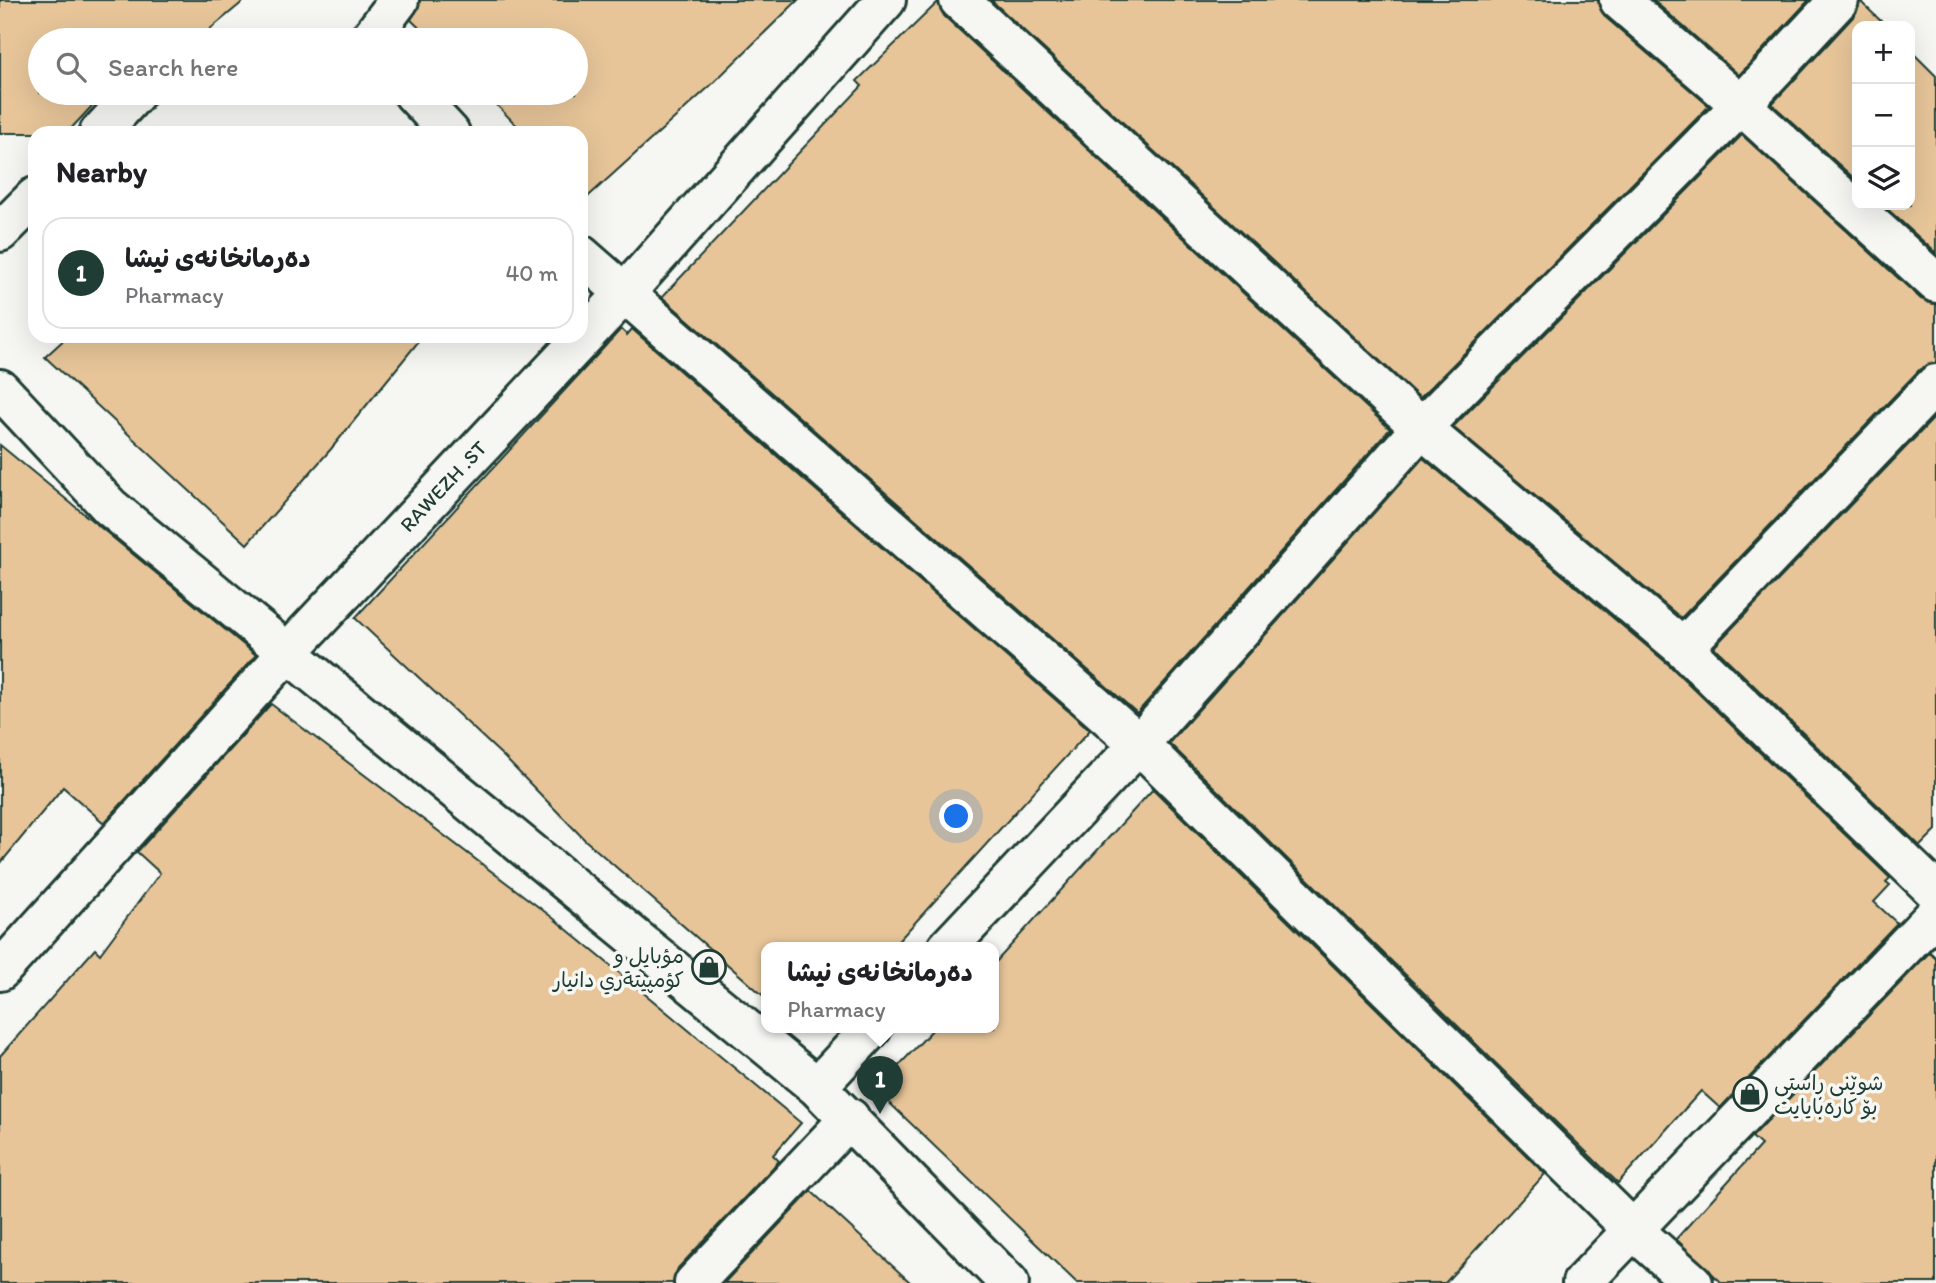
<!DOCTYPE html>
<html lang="en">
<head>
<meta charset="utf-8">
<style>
  body { margin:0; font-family:Itim,"Playpen Sans Arabic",sans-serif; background:#f2f2f2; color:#202124 }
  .controls { position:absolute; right:21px; top:21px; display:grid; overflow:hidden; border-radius:14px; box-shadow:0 7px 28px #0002 }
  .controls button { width:63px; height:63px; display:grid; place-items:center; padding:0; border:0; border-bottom:2px solid #e0e0e0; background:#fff; color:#202124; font:35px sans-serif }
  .you { position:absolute; left:957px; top:817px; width:24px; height:24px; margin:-18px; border:5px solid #fff; border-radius:50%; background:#1a73e8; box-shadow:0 0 0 10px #1a73e833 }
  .badge { display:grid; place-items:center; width:46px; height:46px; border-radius:50%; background:#1f3d34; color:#fff; font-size:23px; font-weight:700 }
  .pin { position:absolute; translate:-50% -58px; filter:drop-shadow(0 2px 4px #0008) }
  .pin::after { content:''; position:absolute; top:37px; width:24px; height:21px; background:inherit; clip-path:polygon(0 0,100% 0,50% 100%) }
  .popup { position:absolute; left:761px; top:942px; width:238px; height:91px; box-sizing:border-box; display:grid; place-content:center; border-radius:14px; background:#fff; filter:drop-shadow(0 2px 5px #0005); font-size:23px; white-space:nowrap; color:#757577 }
  .popup b { font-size:26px; color:#202124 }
  .popup::after { content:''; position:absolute; left:50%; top:100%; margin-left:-14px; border:14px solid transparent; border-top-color:#fff }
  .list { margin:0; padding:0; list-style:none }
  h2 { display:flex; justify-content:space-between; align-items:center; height:91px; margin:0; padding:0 28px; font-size:30px }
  h2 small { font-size:23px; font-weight:400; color:#757577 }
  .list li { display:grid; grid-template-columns:46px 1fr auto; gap:21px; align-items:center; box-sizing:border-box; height:112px; margin:0 14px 14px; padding:0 14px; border:2px solid #e0e0e0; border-radius:21px }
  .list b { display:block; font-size:26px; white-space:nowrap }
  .list p { margin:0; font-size:23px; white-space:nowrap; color:#757577 }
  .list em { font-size:23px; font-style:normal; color:#757577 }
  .icon { flex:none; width:38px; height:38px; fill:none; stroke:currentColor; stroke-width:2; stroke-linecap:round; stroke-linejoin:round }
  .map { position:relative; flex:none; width:1936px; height:1283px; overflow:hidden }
  .search { position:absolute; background:#fff; box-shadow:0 7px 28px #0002; left:28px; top:28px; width:560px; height:77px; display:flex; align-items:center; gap:18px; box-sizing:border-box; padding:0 24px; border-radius:38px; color:#757577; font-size:26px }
  .panel { position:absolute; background:#fff; box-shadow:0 7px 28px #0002; left:28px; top:126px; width:560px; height:217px; border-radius:21px }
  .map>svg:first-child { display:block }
  .building { fill:#e7c599; stroke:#1f3d34; stroke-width:2 }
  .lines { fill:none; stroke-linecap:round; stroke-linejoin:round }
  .street-casing { stroke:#1f3d34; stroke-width:44 }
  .street { stroke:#f6f6f2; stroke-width:38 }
  .labels { text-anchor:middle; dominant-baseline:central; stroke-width:7; stroke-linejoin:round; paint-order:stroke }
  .street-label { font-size:21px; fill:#1f3d34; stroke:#f6f6f2 }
  .poi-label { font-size:21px; fill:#1f3d34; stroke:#f6f6f2; text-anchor:end }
</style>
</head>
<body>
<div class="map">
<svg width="1936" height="1283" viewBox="0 0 1936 1283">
  <rect width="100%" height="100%" fill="#f6f6f2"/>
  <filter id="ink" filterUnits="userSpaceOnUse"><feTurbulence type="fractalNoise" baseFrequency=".0143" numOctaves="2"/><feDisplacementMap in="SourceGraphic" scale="14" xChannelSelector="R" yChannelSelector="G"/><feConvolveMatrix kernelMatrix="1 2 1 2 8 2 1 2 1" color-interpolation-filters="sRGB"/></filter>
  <g filter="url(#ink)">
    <path class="building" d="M0 0H245L197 40H40V93H104L67 133H0Z
      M420 0H798L709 87 581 203V133H524L485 93H576V40H432L411 20Z
      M991 0H1598L1605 17 1709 106 1420 398Z
      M1653 0H1809L1739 75Z
      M1860 1 1886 26H1857V181L1772 104 1855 15Z
      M938 2 944 16 1390 429 1137 713 662 297 862 86 857 81Z
      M1910 50 1936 76V253L1883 205H1910Z
      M1742 135 1921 299 1936 304V363L1920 369 1681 618 1453 427Z
      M621 329 627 335 632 329 1090 730 892 948H766V998L585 840 504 757 355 618Z
      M68 336H423L331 449 247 544 45 357Z
      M1936 416V830L1920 846 1714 647Z
      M0 445 256 655 104 823 63 787 0 864Z
      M1423 458 1668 664 1890 878 1886 882 1890 885 1874 902 1897 923 1720 1108 1701 1091 1618 1183 1169 743Z
      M271 704 553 918 801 1123 773 1155 779 1161 678 1268 673 1283H0V1056L95 949 100 954 160 873 137 852Z
      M1153 789 1545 1174 1445 1283H1077L876 1090 934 1028H994V964Z
      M1930 952 1936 958V1283H1722L1676 1239 1761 1145 1752 1137Z
      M811 1191 911 1283H724Z"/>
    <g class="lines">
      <g class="street-casing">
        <path id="street" d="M959 0 1421 428 1683 648 1936 892
          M1619 0 1741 105 1936 283
          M369 40 399 0
          M413 93 450 133
          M99 133 136 93
          M0 232 35 197
          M581 255 1139 744 1632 1229 1693 1283
          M0 389 110 507 817 1087 1009 1283
          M1683 648 1936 384
          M947 948 1139 744 1421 428 1741 105 1839 0
          M0 971 288 652 624 294 886 0
          M817 1087 872 1028
          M694 1283 850 1118
          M1582 1283 1936 914"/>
      </g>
      <use href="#street" class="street"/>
    </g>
  </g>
  <defs>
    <g id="shop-ring" transform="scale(1.75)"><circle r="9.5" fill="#f6f6f2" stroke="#1f3d34" stroke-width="1.5"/><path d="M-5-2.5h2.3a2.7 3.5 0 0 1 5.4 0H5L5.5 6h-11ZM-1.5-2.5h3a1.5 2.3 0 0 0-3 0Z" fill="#1f3d34"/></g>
  </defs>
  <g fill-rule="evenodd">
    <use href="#shop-ring" x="709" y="967"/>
    <use href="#shop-ring" x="1750" y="1094"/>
  </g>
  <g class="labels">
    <g class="street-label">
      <text transform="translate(443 486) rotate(-47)">RAWEZH .ST</text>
    </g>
    <g class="poi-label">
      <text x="684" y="955">مؤبايل و<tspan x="684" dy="24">كؤمپيتةري دانيار</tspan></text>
      <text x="1774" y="1082" text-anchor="start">شوێنی ڕاستی<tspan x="1774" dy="24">بۆ کارەبایایت</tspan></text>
    </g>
  </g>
</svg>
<div class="controls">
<button>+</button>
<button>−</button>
<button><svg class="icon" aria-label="layers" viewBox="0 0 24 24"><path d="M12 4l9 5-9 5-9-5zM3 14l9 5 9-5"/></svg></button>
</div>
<div class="you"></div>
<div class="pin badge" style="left:880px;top:1114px">1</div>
<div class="popup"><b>دەرمانخانەی نیشا</b>Pharmacy</div>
<div class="search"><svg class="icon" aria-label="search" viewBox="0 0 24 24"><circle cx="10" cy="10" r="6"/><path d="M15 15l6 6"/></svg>Search here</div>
<section class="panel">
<h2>Nearby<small></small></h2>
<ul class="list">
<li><span class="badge">1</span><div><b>دەرمانخانەی نیشا</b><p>Pharmacy</p></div><em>40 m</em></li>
</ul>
</section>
</div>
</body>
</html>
